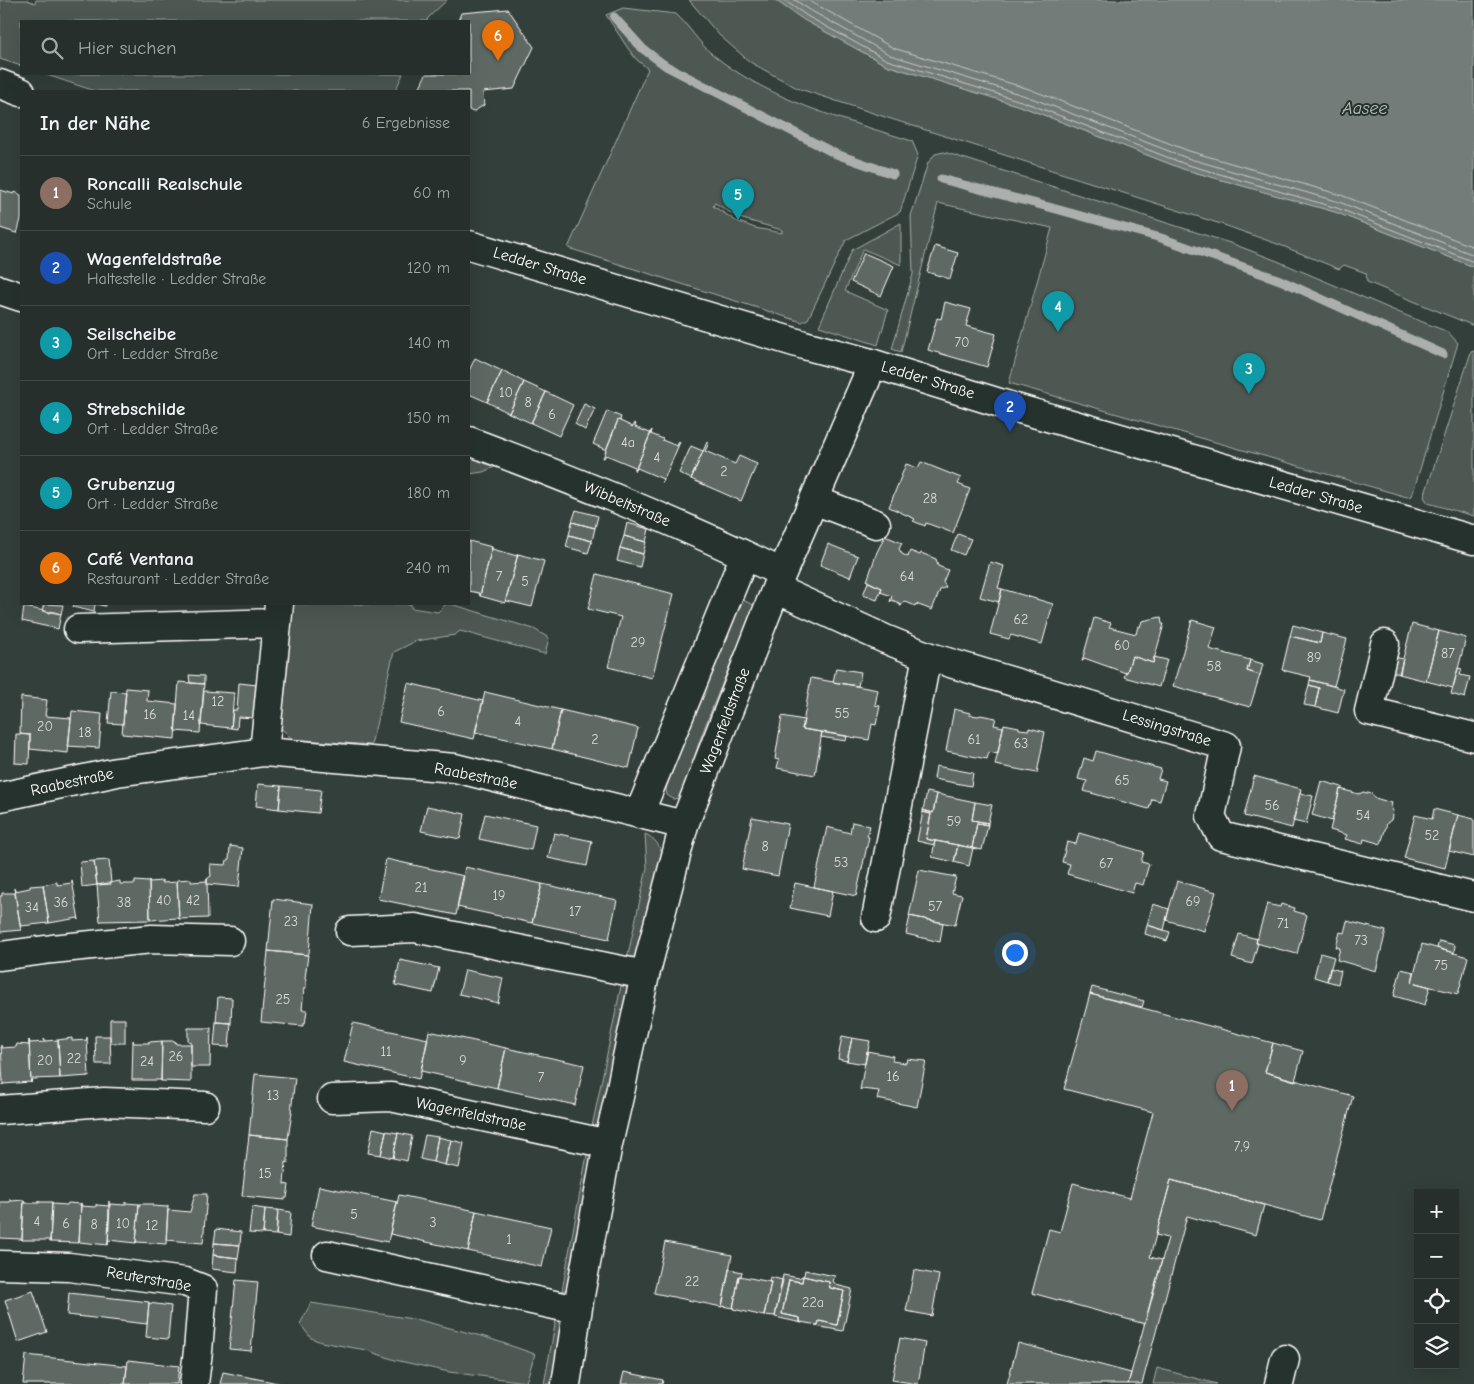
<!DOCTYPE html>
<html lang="de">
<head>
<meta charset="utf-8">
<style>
  body { margin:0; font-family:"Comic Neue",sans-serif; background:#2e3734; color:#f1f3f6 }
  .controls { position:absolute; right:15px; bottom:15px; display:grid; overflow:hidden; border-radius:0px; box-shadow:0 5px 20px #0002 }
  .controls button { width:45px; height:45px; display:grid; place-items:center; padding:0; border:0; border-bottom:1px solid #424a48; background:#262f2c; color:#f1f3f6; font:25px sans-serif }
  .you { position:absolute; left:1014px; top:952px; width:18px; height:18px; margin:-12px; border:4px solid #fff; border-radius:50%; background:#1a73e8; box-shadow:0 0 0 8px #1a73e833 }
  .badge { display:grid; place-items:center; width:32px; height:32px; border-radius:50%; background:#ff9aa2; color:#fff; font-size:16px; font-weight:700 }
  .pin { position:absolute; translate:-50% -41px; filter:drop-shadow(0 1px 2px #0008) }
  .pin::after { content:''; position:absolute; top:26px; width:18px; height:15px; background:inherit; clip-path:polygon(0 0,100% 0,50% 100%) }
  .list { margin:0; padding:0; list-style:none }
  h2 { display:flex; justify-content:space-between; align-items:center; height:65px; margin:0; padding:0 20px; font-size:21px }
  h2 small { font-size:16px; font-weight:400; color:#a4a9a9 }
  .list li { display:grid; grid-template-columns:32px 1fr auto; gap:15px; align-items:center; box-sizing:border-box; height:75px; padding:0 20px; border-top:1px solid #424a48 }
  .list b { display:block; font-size:19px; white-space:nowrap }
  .list p { margin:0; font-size:16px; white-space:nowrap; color:#a4a9a9 }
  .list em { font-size:16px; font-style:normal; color:#a4a9a9 }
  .icon { flex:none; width:28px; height:28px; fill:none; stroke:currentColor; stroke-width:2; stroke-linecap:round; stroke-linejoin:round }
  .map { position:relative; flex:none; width:1474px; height:1384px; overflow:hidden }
  .search { position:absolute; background:#262f2c; box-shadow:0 5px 20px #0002; left:20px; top:20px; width:450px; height:55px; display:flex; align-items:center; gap:12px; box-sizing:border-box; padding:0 18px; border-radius:0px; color:#a4a9a9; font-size:19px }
  .panel { position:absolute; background:#262f2c; box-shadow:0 5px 20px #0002; left:20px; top:90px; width:450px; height:515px; border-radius:0px }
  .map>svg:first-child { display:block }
  .green { fill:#4d5853; stroke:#a6aca9; fill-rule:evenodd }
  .water { fill:#737b78; stroke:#abb0ae }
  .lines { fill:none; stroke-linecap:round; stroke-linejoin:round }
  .shore { stroke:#c7cac9; stroke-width:1 }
  .stream { stroke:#abb0ae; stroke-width:9 }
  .building { fill:#5f6964; stroke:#fff }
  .minor-casing { stroke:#fff; stroke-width:31 }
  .major-casing { stroke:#fff; stroke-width:31 }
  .minor { stroke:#26332d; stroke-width:28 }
  .major { stroke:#26332d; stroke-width:28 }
  .labels { text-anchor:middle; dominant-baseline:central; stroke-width:4; stroke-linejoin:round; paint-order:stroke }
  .number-label { font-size:14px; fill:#d7dad8 }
  .street-label { font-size:16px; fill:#fff; stroke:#26332d }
  .water-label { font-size:18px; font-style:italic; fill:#b9bdbc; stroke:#26332d }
</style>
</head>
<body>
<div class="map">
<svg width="1474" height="1384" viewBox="0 0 1474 1384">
  <rect width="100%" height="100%" fill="#333f3a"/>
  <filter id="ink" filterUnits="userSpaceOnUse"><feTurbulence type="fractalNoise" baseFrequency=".02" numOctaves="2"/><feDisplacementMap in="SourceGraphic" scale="10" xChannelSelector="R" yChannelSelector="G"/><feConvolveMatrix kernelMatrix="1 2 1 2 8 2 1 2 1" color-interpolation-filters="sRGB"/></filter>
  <g filter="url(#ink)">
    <path class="green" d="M0 0H27L35 3 36 0H447L428 18 427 21H21V66L0 59Z
      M689 0H775L804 20 886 65 1023 107 1183 169 1335 212 1474 267V326L1367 282 1366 273 1344 265 1339 269 1280 245 1224 225 885 117 797 88 750 62 719 35Z
      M623 8 676 14C689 26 699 43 712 54 770 101 842 119 912 141L918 155 900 212 846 240 808 319 802 322 568 248 648 69 636 59 627 47 606 15ZM715 203 739 218 782 230V233L755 228 736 221 713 206Z
      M44 74H403L395 91H95Z
      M944 152 1233 244 1275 260 1405 315 1448 332 1458 343 1412 496 1407 497 1009 383 1052 228 938 203 901 352 892 349 913 274 911 216 928 163 935 154Z
      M901 223V265L863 249 845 291 888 310 878 345 819 326 852 250Z
      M1474 351V516L1428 503 1424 497 1471 352Z
      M469 455 497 466 483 472 469 474Z
      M738 598 756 606C738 646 720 687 704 729 695 751 691 776 680 798L673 799 667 795 666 789 680 737Z
      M294 604H411V608L438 612 446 604H451L534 629 549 638 545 654 460 631 455 635 416 641 394 652 371 745 292 739 281 728 279 710 287 628Z
      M645 834C655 838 660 846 663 856L636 958 632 960 627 959 647 868Z
      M622 981 629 991 600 1125 592 1127Z
      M588 1149 593 1154 571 1287 562 1291Z
      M311 1303 419 1320 485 1337 535 1354 526 1382 449 1372 395 1360 366 1350 321 1342 311 1338 300 1324Z
      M557 1314 564 1324 556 1384H544Z
      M1157 1368 1217 1384H1153Z"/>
    <path class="water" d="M775 0H1474V267L1335 212 1183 169 1023 107 886 65 804 20Z"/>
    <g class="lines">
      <path class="shore" d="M784 0 807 16 887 60 1024 102 1185 164 1337 208 1474 262
        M795 0 810 10 890 55 1026 96 1187 158 1339 202 1474 255
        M808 0 893 48 1029 89 1189 151 1341 195 1474 247"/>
      <path class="stream" d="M614 17 643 49 666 66 836 154 893 174
        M941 179 1045 206 1161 238 1280 280 1443 354"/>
    </g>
    <path class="building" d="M508 9 534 47 514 89 483 92 484 105 473 112 469 110V91H418L426 74H469V21H458L461 13Z
      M0 190 14 194 15 192 21 195V219L17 234 16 233 0 228Z
      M935 246 958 253 950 279 927 272Z
      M864 253 894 266 881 296 851 282Z
      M945 302 971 309 966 326 996 334 987 367 928 350 937 318 941 319Z
      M475 358 502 371 487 402 469 394V371Z
      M502 371 524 382 509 413 487 402Z
      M524 382 546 392 531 423 509 413Z
      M546 392 573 405 559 436 531 423Z
      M584 404 595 409 585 430 575 424Z
      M607 411 621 417 620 421 618 420 606 450 593 444Z
      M618 420 633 427 635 423 636 424 635 427 650 433 652 430 635 471V467L606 455 604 458H603Z
      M652 430 651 434 663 439 662 440 677 446 679 441 680 442 663 482H662L663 479 637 468 635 471Z
      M707 442 709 443 705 451 735 464 739 456 757 464 741 501 691 479Z
      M691 446 703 451 691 479 679 473Z
      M921 462 961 478 958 484 970 489 953 533 926 523 925 526 913 521 915 519 889 507 906 464 918 468Z
      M576 510 598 516 595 528 572 522Z
      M572 522 595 528 592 541 569 535Z
      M627 523 649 529 646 542 624 536Z
      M958 534 971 539 964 555 951 550Z
      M569 535 592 541 588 553 566 547Z
      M624 536 646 542 643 554 620 548Z
      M885 536 902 543 899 549 902 554 908 557 910 551 920 555 921 553 936 559 938 566 948 570 943 582 946 587 940 590 932 610 916 604 915 606 904 601 901 606H900L901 604 892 600 890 602 892 596 880 592 882 588 867 581 877 552Z
      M469 541 492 547 480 596 479 593 469 591Z
      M828 544 858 556 850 577 820 565Z
      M492 547V549L517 556V554H518L505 603 480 596Z
      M620 548 643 554 640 567 617 561Z
      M518 554 544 561 532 607 507 601 505 603Z
      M990 562 1004 566 998 588 1002 589 999 602 980 597Z
      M597 574 674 594 652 678 608 667 621 617 588 609Z
      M868 582 882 588 877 600 863 595Z
      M1002 589 1053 604 1042 644 1011 635 1009 639 990 634Z
      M44 604 63 605 61 614 51 611 50 613 42 611Z
      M74 604H105V606L95 604 94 612 73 607Z
      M24 607 61 614 58 629 22 621Z
      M1161 617 1162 624H1164L1153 663 1132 656 1127 672 1126 673 1084 658 1083 661H1082L1094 618 1111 623 1109 627 1136 634 1138 626 1140 627 1142 621Z
      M1192 620 1216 627 1209 649 1250 660 1247 671 1260 675 1250 707 1173 686Z
      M1412 624 1439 631 1426 681 1399 674Z
      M1293 625 1322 633 1320 643 1290 636Z
      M1439 631 1466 638 1453 688 1426 681Z
      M1322 633 1347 639 1334 686 1310 680 1311 677 1282 670 1290 636 1320 643Z
      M1132 656 1153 663 1154 657 1167 660 1159 687 1124 677 1126 672H1127Z
      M1391 656 1403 659 1400 674 1389 671Z
      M1250 660 1263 664 1260 675 1247 671Z
      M836 668 861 672 858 686 833 682Z
      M1458 668 1462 669 1460 675 1470 677 1465 698 1451 694Z
      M189 675 204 676V684L190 683Z
      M811 678 878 690 875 705 880 706 876 725 872 724 869 740 802 729Z
      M1310 680 1344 689 1338 713 1315 707 1319 688 1309 685Z
      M179 682 204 684 200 733 175 731Z
      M239 683 257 685 255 718 238 717 237 729 231 728 233 710H237Z
      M408 683 483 701 474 739 399 722Z
      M1309 685 1319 688 1315 707 1304 705Z
      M126 688 148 690 147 701 177 704 175 739 122 734Z
      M111 691 126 692 123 724 108 723Z
      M204 691 234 693 231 728 201 725Z
      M485 692 561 710 552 749 475 732Z
      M21 697 47 700 45 716 71 718 68 753 30 749V735L20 734Z
      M954 709 970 713 969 715 979 716 980 715 996 718 994 725 1003 727 998 754 989 752 987 759 946 751Z
      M561 710 638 728 629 768 552 749Z
      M72 711 102 714 99 748 68 746Z
      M782 716 804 720 802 729 822 732 815 775 777 768 779 760 775 759Z
      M1004 724 1019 727V729L1029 730V728L1045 732 1037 773 995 765Z
      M822 732 847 736 846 741 821 737Z
      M16 734 30 735 29 764 15 763Z
      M1096 751 1161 769 1158 779 1166 781 1160 801 1152 799 1149 809 1084 791 1087 781 1078 779 1084 758 1093 761Z
      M936 766 973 773 971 786 934 779Z
      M1254 776 1301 789 1292 828 1244 816Z
      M1321 781 1342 787V790L1340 789 1332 821 1312 815Z
      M258 784 281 786 279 809 256 806Z
      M281 786 321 790 318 813 279 809Z
      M1340 789 1359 794 1363 792 1372 794 1375 798 1392 803 1391 807 1393 811 1391 820 1387 823 1381 844 1364 839 1363 844 1345 839 1347 835 1330 830Z
      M927 792 937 794 933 813 923 810Z
      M1300 793 1313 796 1306 824 1293 821Z
      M937 794 975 802 972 820 988 823V825L977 823 972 848 926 839 931 814 923 812V810L933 813Z
      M975 802 992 805 988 823 972 820Z
      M427 806 465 814 460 839 421 831Z
      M1434 809 1458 815 1445 868 1404 858 1415 815 1432 819Z
      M923 812 931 814 926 839 935 841 934 845 917 841Z
      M485 814 536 825 531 850 479 839Z
      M1458 815 1474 819V857L1449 851Z
      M752 817 788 824 778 876 742 869Z
      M852 822 870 826 867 836 869 837 856 896 814 887 827 827 850 833Z
      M977 823 988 825 982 850 972 848Z
      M554 833 592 841 587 866 548 858Z
      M1079 833 1144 852 1141 862 1149 864 1143 885 1135 883 1132 893 1067 874 1070 864 1062 862 1067 842 1076 844Z
      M935 841 958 845 954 862 932 857Z
      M958 845 973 848 969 866 954 862Z
      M230 846 243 848 239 887 207 884V879L211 876 210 864 226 865 227 860H229Z
      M386 859 464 876 456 915 378 899Z
      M109 860 111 884 97 885 94 861Z
      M94 861 97 885 82 887 80 862Z
      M465 867 542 884 532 923 457 907Z
      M919 870 956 877 952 893 962 895 955 925 909 916Z
      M191 879V882L206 881 207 879 208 918 179 919 177 880Z
      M72 880 79 920 78 918 49 923 43 885 57 882V885L72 883Z
      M148 880 149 881 150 920 101 921 100 922 97 885 120 881V884H135V881L148 882Z
      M149 880V882L162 881V880V883L177 882V880L179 919 178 918 150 920Z
      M1177 881 1216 892 1204 931 1166 920Z
      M795 883 833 891 828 916 790 908Z
      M542 884 617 900 609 939 532 923Z
      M43 885 49 923 21 926V931L15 891 30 888V886Z
      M14 888 21 930 0 932V896H2V893H15Z
      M273 899 313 904 309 953 308 955 268 951Z
      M1153 904 1169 909 1164 930 1147 925Z
      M1267 904 1280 907 1281 904 1295 908 1294 911 1307 915 1297 954 1256 943Z
      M910 916 943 923 940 942 906 934Z
      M1347 921 1386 931 1376 971 1337 960 1340 948 1336 947 1340 932 1344 933Z
      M1147 925 1170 932 1167 941 1145 934Z
      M1239 934 1257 939 1256 943H1258L1252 964 1232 958Z
      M1439 941 1455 945 1454 953 1437 948Z
      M1422 944 1468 957 1458 994 1412 982Z
      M268 951 308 955 305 978 306 979V988H304L302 1010H307L305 1024H303V1026L261 1022Z
      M1320 953 1334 957 1327 981 1314 977Z
      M400 960 439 968 433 993 395 985Z
      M1330 968 1341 971 1338 984 1327 981Z
      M1401 969 1414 972 1412 982 1430 987 1425 1005 1394 996Z
      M465 970 503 978 498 1003 459 994Z
      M1092 987 1144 1001 1142 1007 1090 994Z
      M1090 994 1273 1043 1265 1072 1353 1096 1320 1220 1171 1180 1150 1257 1162 1260 1145 1324 1032 1293 1049 1229 1060 1232 1073 1183 1130 1198 1153 1112 1064 1089Z
      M218 997 232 998 231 1023 216 1022Z
      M110 1019H125V1043H110Z
      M216 1022 231 1023 229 1047 214 1046Z
      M353 1023 428 1039 419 1079 344 1062Z
      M188 1028H211L210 1067H191V1042L188 1041Z
      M429 1031 506 1048 497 1088 421 1071Z
      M95 1036H110L111 1064H96Z
      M842 1036 852 1038 847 1061 838 1059Z
      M87 1037 89 1077V1076L60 1078 58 1040 72 1038V1041L87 1040Z
      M852 1038 870 1041 865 1064 847 1061Z
      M44 1039 45 1041 58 1040 60 1078 32 1079 31 1083 29 1040 30 1043 45 1042Z
      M29 1040 31 1083V1082L3 1084V1085L1 1045V1048L16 1047 17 1044 29 1045Z
      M133 1040 134 1043H149V1041V1042L162 1041 161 1081V1080H132Z
      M162 1041H175L176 1044H191V1082L161 1081Z
      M1273 1043 1303 1051 1295 1081 1265 1072Z
      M506 1048 584 1065 575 1105 497 1088Z
      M867 1051 893 1056 892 1061 906 1063 907 1059 926 1061 917 1107 877 1099 879 1091 861 1089 860 1090Z
      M255 1074 295 1078 291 1112H292L288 1139 249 1135Z
      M373 1128 386 1131 381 1155 368 1153Z
      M386 1131 398 1133 393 1158 381 1155Z
      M398 1133 412 1136 407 1161 393 1158Z
      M249 1135 288 1139V1163L286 1162 284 1184 289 1185 287 1198H285V1200L242 1196Z
      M425 1135 438 1137 433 1162 420 1159Z
      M438 1137 451 1140 445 1165 433 1162Z
      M451 1140 464 1143 459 1168 445 1165Z
      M1171 1180 1264 1205 1256 1235 1187 1216 1142 1384H1128L1168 1238 1156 1235Z
      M319 1186 397 1202 388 1242 311 1226Z
      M195 1194H207L203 1243 166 1240 168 1210 190 1212Z
      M399 1195 476 1211 468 1251 390 1234Z
      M10 1199 11 1201 24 1200 22 1240 21 1239 0 1238V1202H10Z
      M24 1200V1203H39V1201V1202H52L50 1242V1240H22Z
      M109 1201 108 1245 79 1242V1243L81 1203V1206L96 1207V1204L97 1205 109 1206Z
      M52 1202V1204L67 1205 68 1203 80 1204 81 1203 79 1243 50 1242Z
      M125 1202 126 1203 139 1204 136 1243 108 1240V1245L110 1204 125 1205Z
      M139 1204H152V1206L167 1207 168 1205 166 1244 137 1242 136 1243Z
      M252 1207 265 1209 263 1234 249 1233Z
      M265 1209 278 1210 276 1235 263 1234Z
      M278 1210 291 1212 289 1237 276 1235Z
      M476 1211 551 1227 542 1267 468 1251Z
      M216 1229 241 1232 240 1245 214 1243Z
      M665 1242 732 1255 722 1307 654 1293Z
      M214 1243 240 1245 238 1258 213 1255Z
      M213 1255 238 1258 237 1272 212 1269Z
      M729 1269 742 1272 741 1276H739L733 1308 722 1306Z
      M805 1270 835 1276 833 1281 836 1285 852 1289 843 1331 815 1326 818 1325 819 1321 837 1325 844 1291 830 1288 829 1282 803 1276 802 1282 789 1280 782 1314 800 1318V1322L802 1323 775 1317 783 1275 799 1278 804 1275Z
      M914 1270 939 1275 932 1316 906 1311Z
      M739 1276 771 1282 764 1316 733 1309Z
      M803 1276 829 1282 830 1288 844 1291 837 1325 819 1321 818 1325 800 1322V1318L782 1314 789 1280 802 1282Z
      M770 1277 783 1280 775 1316 764 1315 771 1282H769Z
      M236 1280 258 1282 251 1351 229 1349Z
      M33 1291 47 1332 18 1342 5 1300Z
      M69 1293 149 1302 147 1324 67 1315Z
      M149 1303 171 1306 168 1339 146 1337Z
      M900 1338 925 1343 918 1384 892 1380Z
      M1018 1343 1131 1373 1128 1384H1007Z
      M26 1355 127 1366 125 1384H23Z
      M128 1360 179 1366 177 1384H125Z
      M223 1372 283 1384H220Z
      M624 1372 663 1380 662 1384H621Z"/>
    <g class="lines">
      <g class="minor-casing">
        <path id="minor" d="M0 290 21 297
          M469 441C575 481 681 523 782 573
          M814 500 876 524
          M776 589 885 639 927 656 1226 746 1211 816 1221 836 1474 897
          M78 629 276 623
          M1385 644 1369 711 1474 737
          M264 752 279 604
          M0 797 117 772 264 752 455 768 684 825
          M639 814 745 555
          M876 918 927 656
          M350 931 415 928 645 975
          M0 956 52 949 152 939 230 941
          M332 1099 391 1097 608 1144
          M0 1110 104 1102 205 1106
          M327 1255 577 1310
          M0 1265 69 1267 185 1282 203 1289 198 1351 194 1384
          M566 1384 579 1301 608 1144 621 1088 626 1062 645 975 684 825 782 573 866 380 871 363
          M1279 1384 1285 1359"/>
      </g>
      <g class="major-casing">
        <path id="major" d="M0 84 21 92
          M469 245 804 345 871 363 1016 408 1474 540"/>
      </g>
      <use href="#minor" class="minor"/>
      <use href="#major" class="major"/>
    </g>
  </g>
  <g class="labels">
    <g class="number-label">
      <text x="962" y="342">70</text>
      <text x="506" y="392">10</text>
      <text x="528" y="402">8</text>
      <text x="552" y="414">6</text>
      <text x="628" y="442">4a</text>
      <text x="657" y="457">4</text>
      <text x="724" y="471">2</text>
      <text x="930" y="498">28</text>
      <text x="499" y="576">7</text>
      <text x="907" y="576">64</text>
      <text x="525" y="581">5</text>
      <text x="1021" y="619">62</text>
      <text x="638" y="642">29</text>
      <text x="1122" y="645">60</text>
      <text x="1448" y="653">87</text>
      <text x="1314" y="657">89</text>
      <text x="1214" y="666">58</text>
      <text x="218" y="701">12</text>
      <text x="441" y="711">6</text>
      <text x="842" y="713">55</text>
      <text x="150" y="714">16</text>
      <text x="189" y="715">14</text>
      <text x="518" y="721">4</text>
      <text x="45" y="726">20</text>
      <text x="85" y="732">18</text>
      <text x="595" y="739">2</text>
      <text x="974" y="739">61</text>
      <text x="1021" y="743">63</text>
      <text x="1122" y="780">65</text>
      <text x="1272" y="805">56</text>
      <text x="1363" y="815">54</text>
      <text x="954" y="821">59</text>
      <text x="1432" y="835">52</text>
      <text x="765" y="846">8</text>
      <text x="841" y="862">53</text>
      <text x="1106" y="863">67</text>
      <text x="421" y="887">21</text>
      <text x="499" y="895">19</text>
      <text x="164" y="900">40</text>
      <text x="193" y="900">42</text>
      <text x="1193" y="901">69</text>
      <text x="61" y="902">36</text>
      <text x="124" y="902">38</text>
      <text x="935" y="906">57</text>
      <text x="32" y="907">34</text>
      <text x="575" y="911">17</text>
      <text x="291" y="921">23</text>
      <text x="1283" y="923">71</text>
      <text x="1361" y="940">73</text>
      <text x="1441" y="965">75</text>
      <text x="283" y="999">25</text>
      <text x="386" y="1051">11</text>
      <text x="176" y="1056">26</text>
      <text x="74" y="1058">22</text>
      <text x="45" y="1060">20</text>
      <text x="463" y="1060">9</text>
      <text x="147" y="1061">24</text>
      <text x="893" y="1076">16</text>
      <text x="541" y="1077">7</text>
      <text x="273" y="1095">13</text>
      <text x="1242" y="1146">7,9</text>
      <text x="265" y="1173">15</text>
      <text x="354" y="1214">5</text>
      <text x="37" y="1221">4</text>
      <text x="433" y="1222">3</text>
      <text x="66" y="1223">6</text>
      <text x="123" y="1223">10</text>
      <text x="94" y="1224">8</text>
      <text x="152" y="1225">12</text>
      <text x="509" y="1239">1</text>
      <text x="692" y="1281">22</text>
      <text x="813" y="1302">22a</text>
    </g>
    <g class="street-label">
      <text transform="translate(540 266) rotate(17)">Ledder Straße</text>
      <text transform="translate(928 380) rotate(17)">Ledder Straße</text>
      <text transform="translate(1316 495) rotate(16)">Ledder Straße</text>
      <text transform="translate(627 504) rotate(23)">Wibbeltstraße</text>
      <text transform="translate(725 721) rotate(-69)">Wagenfeldstraße</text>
      <text transform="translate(1167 728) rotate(17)">Lessingstraße</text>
      <text transform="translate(476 776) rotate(11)">Raabestraße</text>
      <text transform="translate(72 782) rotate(-12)">Raabestraße</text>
      <text transform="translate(471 1114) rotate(12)">Wagenfeldstraße</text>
      <text transform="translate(149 1279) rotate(10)">Reuterstraße</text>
    </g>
    <g class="water-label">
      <text x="1365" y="108">Aasee</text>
    </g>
  </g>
</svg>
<div class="controls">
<button>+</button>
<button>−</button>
<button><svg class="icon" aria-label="locate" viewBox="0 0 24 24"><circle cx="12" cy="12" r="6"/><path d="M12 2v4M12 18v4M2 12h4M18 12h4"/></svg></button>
<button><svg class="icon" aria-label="layers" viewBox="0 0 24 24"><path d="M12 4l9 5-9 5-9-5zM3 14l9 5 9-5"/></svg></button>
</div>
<div class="you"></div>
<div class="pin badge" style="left:1232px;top:1111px;background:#8d6e63">1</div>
<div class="pin badge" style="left:1010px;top:432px;background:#1a4fb4">2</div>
<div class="pin badge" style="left:1249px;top:394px;background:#0f9aa8">3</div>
<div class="pin badge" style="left:1058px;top:332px;background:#0f9aa8">4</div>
<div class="pin badge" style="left:738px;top:220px;background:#0f9aa8">5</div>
<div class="pin badge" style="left:498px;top:61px;background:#e8710a">6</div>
<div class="search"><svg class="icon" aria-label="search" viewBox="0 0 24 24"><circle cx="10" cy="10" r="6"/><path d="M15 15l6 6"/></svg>Hier suchen</div>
<section class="panel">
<h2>In der Nähe<small>6 Ergebnisse</small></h2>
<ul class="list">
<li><span class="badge" style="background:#8d6e63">1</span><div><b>Roncalli Realschule</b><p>Schule</p></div><em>60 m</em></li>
<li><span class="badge" style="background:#1a4fb4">2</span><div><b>Wagenfeldstraße</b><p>Haltestelle · Ledder Straße</p></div><em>120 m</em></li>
<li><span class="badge" style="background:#0f9aa8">3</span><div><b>Seilscheibe</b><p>Ort · Ledder Straße</p></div><em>140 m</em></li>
<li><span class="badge" style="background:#0f9aa8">4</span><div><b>Strebschilde</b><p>Ort · Ledder Straße</p></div><em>150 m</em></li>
<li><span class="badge" style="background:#0f9aa8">5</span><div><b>Grubenzug</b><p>Ort · Ledder Straße</p></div><em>180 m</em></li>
<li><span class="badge" style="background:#e8710a">6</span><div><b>Café Ventana</b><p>Restaurant · Ledder Straße</p></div><em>240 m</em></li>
</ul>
</section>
</div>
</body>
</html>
